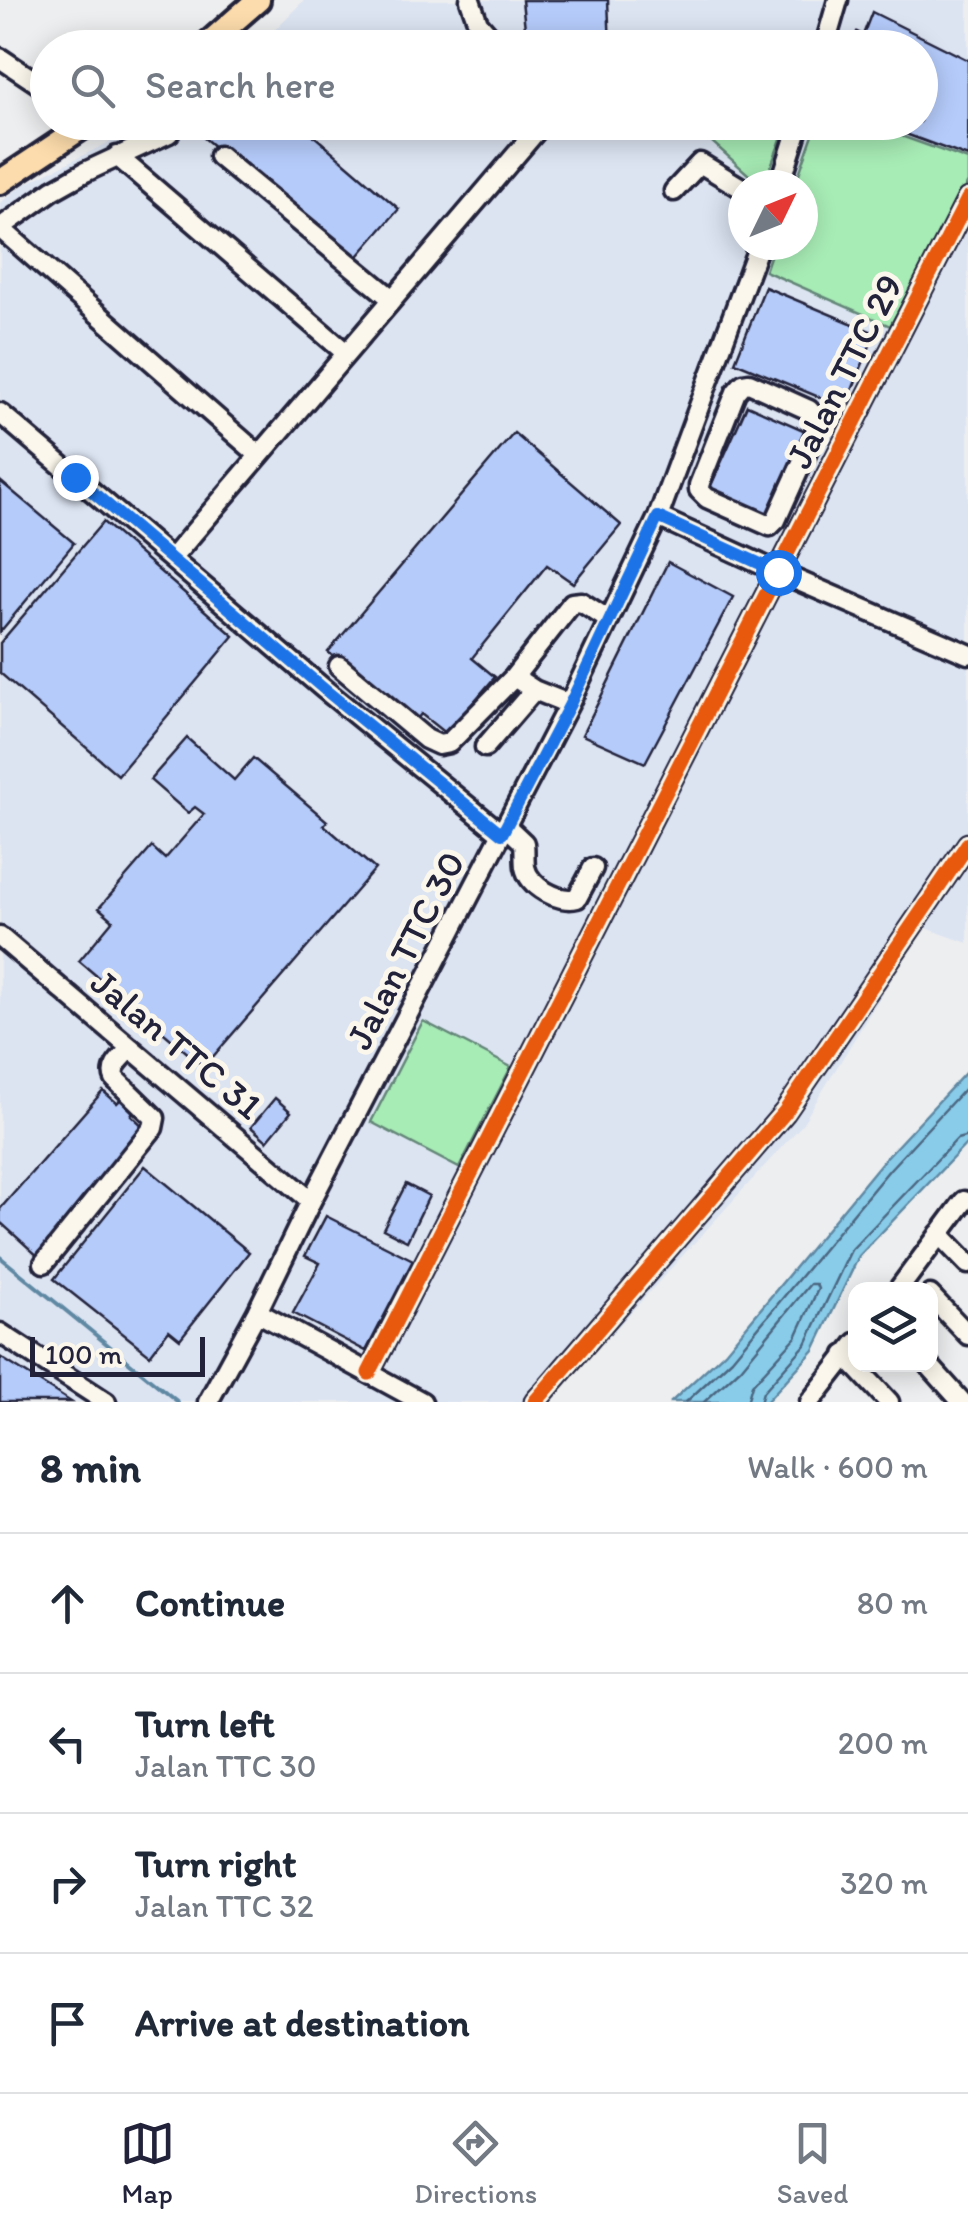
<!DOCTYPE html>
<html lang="en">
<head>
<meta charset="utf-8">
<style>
  body { margin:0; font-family:Itim,sans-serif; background:#f6f6f7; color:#1f2937 }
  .controls { position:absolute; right:30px; bottom:30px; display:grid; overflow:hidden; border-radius:20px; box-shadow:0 5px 25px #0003 }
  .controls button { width:90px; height:90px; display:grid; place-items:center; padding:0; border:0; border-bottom:2px solid #e0e1e3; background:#fff; color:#1f2937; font:50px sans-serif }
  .compass { position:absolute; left:728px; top:170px; width:90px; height:90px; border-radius:50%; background:#fff; box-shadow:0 5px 25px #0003; rotate:47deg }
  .scale { position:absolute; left:30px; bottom:25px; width:175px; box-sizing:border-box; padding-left:10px; border:5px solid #22223b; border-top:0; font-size:28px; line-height:35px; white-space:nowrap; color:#22223b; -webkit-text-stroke:8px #fbf7ec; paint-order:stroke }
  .stop { position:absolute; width:30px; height:30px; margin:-22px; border:8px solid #1a73e8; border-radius:50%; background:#fff }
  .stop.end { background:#1a73e8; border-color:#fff; box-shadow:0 2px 10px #0008 }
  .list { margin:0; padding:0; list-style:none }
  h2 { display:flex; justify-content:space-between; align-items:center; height:130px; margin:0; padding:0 40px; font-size:42px }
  h2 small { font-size:32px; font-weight:400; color:#747a83 }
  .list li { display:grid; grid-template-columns:65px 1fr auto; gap:30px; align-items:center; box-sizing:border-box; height:140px; padding:0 40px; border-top:2px solid #e0e1e3 }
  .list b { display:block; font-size:38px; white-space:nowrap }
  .list p { margin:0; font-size:32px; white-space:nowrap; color:#747a83 }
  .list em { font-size:32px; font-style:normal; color:#747a83 }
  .icon { flex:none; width:55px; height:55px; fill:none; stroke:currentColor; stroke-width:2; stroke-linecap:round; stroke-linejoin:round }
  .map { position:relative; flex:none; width:968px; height:1402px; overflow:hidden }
  .search { position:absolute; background:#fff; box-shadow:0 5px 25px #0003; left:30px; right:30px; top:30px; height:110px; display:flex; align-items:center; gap:25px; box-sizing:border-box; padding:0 35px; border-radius:55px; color:#747a83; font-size:38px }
  .sheet { height:690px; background:#fff }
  nav { display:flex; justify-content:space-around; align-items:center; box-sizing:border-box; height:140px; border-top:2px solid #e0e1e3; background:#fff; font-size:28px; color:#747a83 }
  nav a { display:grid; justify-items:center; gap:5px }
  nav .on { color:#22223b }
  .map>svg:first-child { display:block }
  .built { fill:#dce4f2; fill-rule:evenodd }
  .green { fill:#a7ebb5; stroke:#648678; stroke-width:2.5 }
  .water { fill:#88cce9; stroke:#5f88a3; stroke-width:2.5 }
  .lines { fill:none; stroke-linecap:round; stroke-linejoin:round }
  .shore { stroke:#4b6681; stroke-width:2.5 }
  .stream { stroke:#5f88a3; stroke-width:4 }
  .building { fill:#b5cbfa; stroke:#22223b; stroke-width:2.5 }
  .minor-casing { stroke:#22223b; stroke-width:25 }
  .major-casing { stroke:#22223b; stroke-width:30 }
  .minor { stroke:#fbf7ec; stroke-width:18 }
  .major { stroke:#fcdcac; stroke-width:22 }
  .cycleway-casing { stroke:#fbf7ec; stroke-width:21 }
  .cycleway { stroke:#e8590c; stroke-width:15 }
  .route { stroke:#1a73e8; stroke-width:12 }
  .labels { text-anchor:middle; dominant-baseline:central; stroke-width:10; stroke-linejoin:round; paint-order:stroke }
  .street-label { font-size:38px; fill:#22223b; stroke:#fbf7ec }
</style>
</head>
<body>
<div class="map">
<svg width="968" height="1402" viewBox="0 0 968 1402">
  <rect width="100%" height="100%" fill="#edeeef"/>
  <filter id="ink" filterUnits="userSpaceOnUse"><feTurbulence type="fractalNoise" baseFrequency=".01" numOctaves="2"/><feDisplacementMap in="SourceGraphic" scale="20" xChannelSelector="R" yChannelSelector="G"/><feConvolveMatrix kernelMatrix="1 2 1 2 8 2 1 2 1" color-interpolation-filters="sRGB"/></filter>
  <g filter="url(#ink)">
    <path class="built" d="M304 0H968V943L923 927 801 1126 549 1402H0V203L23 185 148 123 920 122V48L258 47ZM743 185H803V245H743Z"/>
    <path class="green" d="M691 123H787L764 185H760Z
      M817 123H865L968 160V182L890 326 765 271 774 245H803V185H795Z
      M423 1021 511 1067 459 1168 371 1122Z"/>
    <path class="water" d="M968 1070V1142L859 1256 814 1350 766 1402H671L725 1352 882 1162Z"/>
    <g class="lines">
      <path class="shore" d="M686 1402 732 1359 890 1169 968 1085
        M704 1402 741 1368 810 1284H816L818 1289 796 1337 752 1385 747 1402
        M760 1402 763 1392 806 1344 851 1250 957 1139 968 1136"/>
      <path class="stream" d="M0 1257 178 1402"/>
    </g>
    <path class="building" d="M522 0H608L610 47 527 48Z
      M872 12 968 60V157L873 122H920V48H851L857 32 863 35Z
      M203 122H298L399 209 352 263 196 131Z
      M765 287 875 333 845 408 735 362Z
      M747 405 810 433 771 518 709 490Z
      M514 433 621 525 573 583 547 565 472 658 495 677 446 734 421 714 414 723 328 652Z
      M0 481 74 543 0 632Z
      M103 522 234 636 118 775 0 673V643Z
      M668 562 733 597 645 763 582 735Z
      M187 738 234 780 253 758 327 821 324 825 375 869 204 1067 79 961 113 920 99 908 152 847 165 859 204 814 195 807 188 813 150 780Z
      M103 1091 117 1103 125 1095 137 1105 131 1115 147 1130 41 1259 0 1222V1209Z
      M275 1098 291 1112 267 1141 251 1127Z
      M145 1166 249 1252 180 1339 169 1330 150 1355 54 1279Z
      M406 1184 429 1196 407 1241 383 1229Z
      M326 1216 413 1260 366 1351 293 1313 320 1263 305 1256Z
      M0 1357 71 1402H0Z"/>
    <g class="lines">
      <g class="minor-casing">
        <path id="minor" d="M470 0 478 23 500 48
          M824 48 838 0
          M0 58 48 90
          M117 156 346 353
          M219 156 392 299
          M780 185 800 122
          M674 191 700 163 743 189
          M0 228 259 455
          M0 228 53 190 85 172 169 133
          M749 383 809 410 817 419 815 434 776 520 770 526 707 498 699 490V485L736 392 743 384Z
          M0 413 324 689 502 834
          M658 517 778 572 968 654
          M172 558 544 122
          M339 666 426 739 439 745 449 743 514 677
          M569 704 534 690 514 677 572 603 581 602 609 620
          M485 747 534 690
          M506 826 524 843C525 851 524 859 525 867 529 887 559 903 577 898L593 868
          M0 937 311 1201
          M939 1234 968 1264
          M44 1263 153 1128 155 1118 115 1079C109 1067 123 1057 131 1048
          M898 1290 964 1201
          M930 1295 968 1335
          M257 1312 422 1402
          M0 1333 106 1402
          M845 1355 889 1402
          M928 1364 962 1402
          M369 1373 968 199
          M208 1402 257 1312 311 1201 569 704 658 517 759 245
          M535 1402 785 1112 968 844
          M810 1402 856 1343"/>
      </g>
      <g class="major-casing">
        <path id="major" d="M203 48 258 0
          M0 182 90 122"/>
      </g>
      <use href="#minor" class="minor"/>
      <use href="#major" class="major"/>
      <g class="cycleway-casing">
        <path id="cycleway" d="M369 1373 968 199
          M535 1402 785 1112 968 844"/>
      </g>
      <use href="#cycleway" class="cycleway"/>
    </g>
  </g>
  <g class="lines" filter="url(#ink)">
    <path class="route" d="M75 477 324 689 502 834 570 704 658 517 778 572"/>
  </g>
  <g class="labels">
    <g class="street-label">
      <text transform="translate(844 371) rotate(-63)">Jalan TTC 29</text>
      <text transform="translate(405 950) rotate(-63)">Jalan TTC 30</text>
      <text transform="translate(177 1044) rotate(40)">Jalan TTC 31</text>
    </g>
  </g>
</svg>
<div class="controls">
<button><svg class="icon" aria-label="layers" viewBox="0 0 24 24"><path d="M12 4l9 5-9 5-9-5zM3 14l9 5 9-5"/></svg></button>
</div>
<svg class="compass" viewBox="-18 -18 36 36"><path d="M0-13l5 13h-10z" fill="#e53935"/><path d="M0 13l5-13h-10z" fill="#747a83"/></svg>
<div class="scale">100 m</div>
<div class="stop" style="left:778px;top:572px"></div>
<div class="stop end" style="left:75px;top:477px"></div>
<div class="search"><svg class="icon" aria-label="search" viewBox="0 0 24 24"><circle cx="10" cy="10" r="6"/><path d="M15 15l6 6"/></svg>Search here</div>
</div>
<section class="sheet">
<h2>8 min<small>Walk · 600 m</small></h2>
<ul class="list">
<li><svg class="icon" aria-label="ahead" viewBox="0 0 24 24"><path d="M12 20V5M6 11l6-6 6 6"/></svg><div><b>Continue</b></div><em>80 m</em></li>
<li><svg class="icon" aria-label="left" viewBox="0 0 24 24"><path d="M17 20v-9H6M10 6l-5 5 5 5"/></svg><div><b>Turn left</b><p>Jalan TTC 30</p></div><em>200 m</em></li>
<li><svg class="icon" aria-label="right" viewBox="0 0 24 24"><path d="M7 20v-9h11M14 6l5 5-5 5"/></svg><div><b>Turn right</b><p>Jalan TTC 32</p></div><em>320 m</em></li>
<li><svg class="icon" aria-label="arrive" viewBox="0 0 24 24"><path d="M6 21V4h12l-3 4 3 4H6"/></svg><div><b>Arrive at destination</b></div></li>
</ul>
</section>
<nav>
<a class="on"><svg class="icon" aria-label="map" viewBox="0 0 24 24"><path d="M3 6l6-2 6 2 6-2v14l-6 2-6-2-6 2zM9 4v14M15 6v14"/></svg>Map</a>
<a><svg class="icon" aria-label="directions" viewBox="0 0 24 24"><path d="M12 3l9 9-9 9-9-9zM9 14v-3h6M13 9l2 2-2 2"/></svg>Directions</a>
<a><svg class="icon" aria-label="saved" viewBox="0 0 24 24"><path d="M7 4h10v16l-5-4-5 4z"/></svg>Saved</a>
</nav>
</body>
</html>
